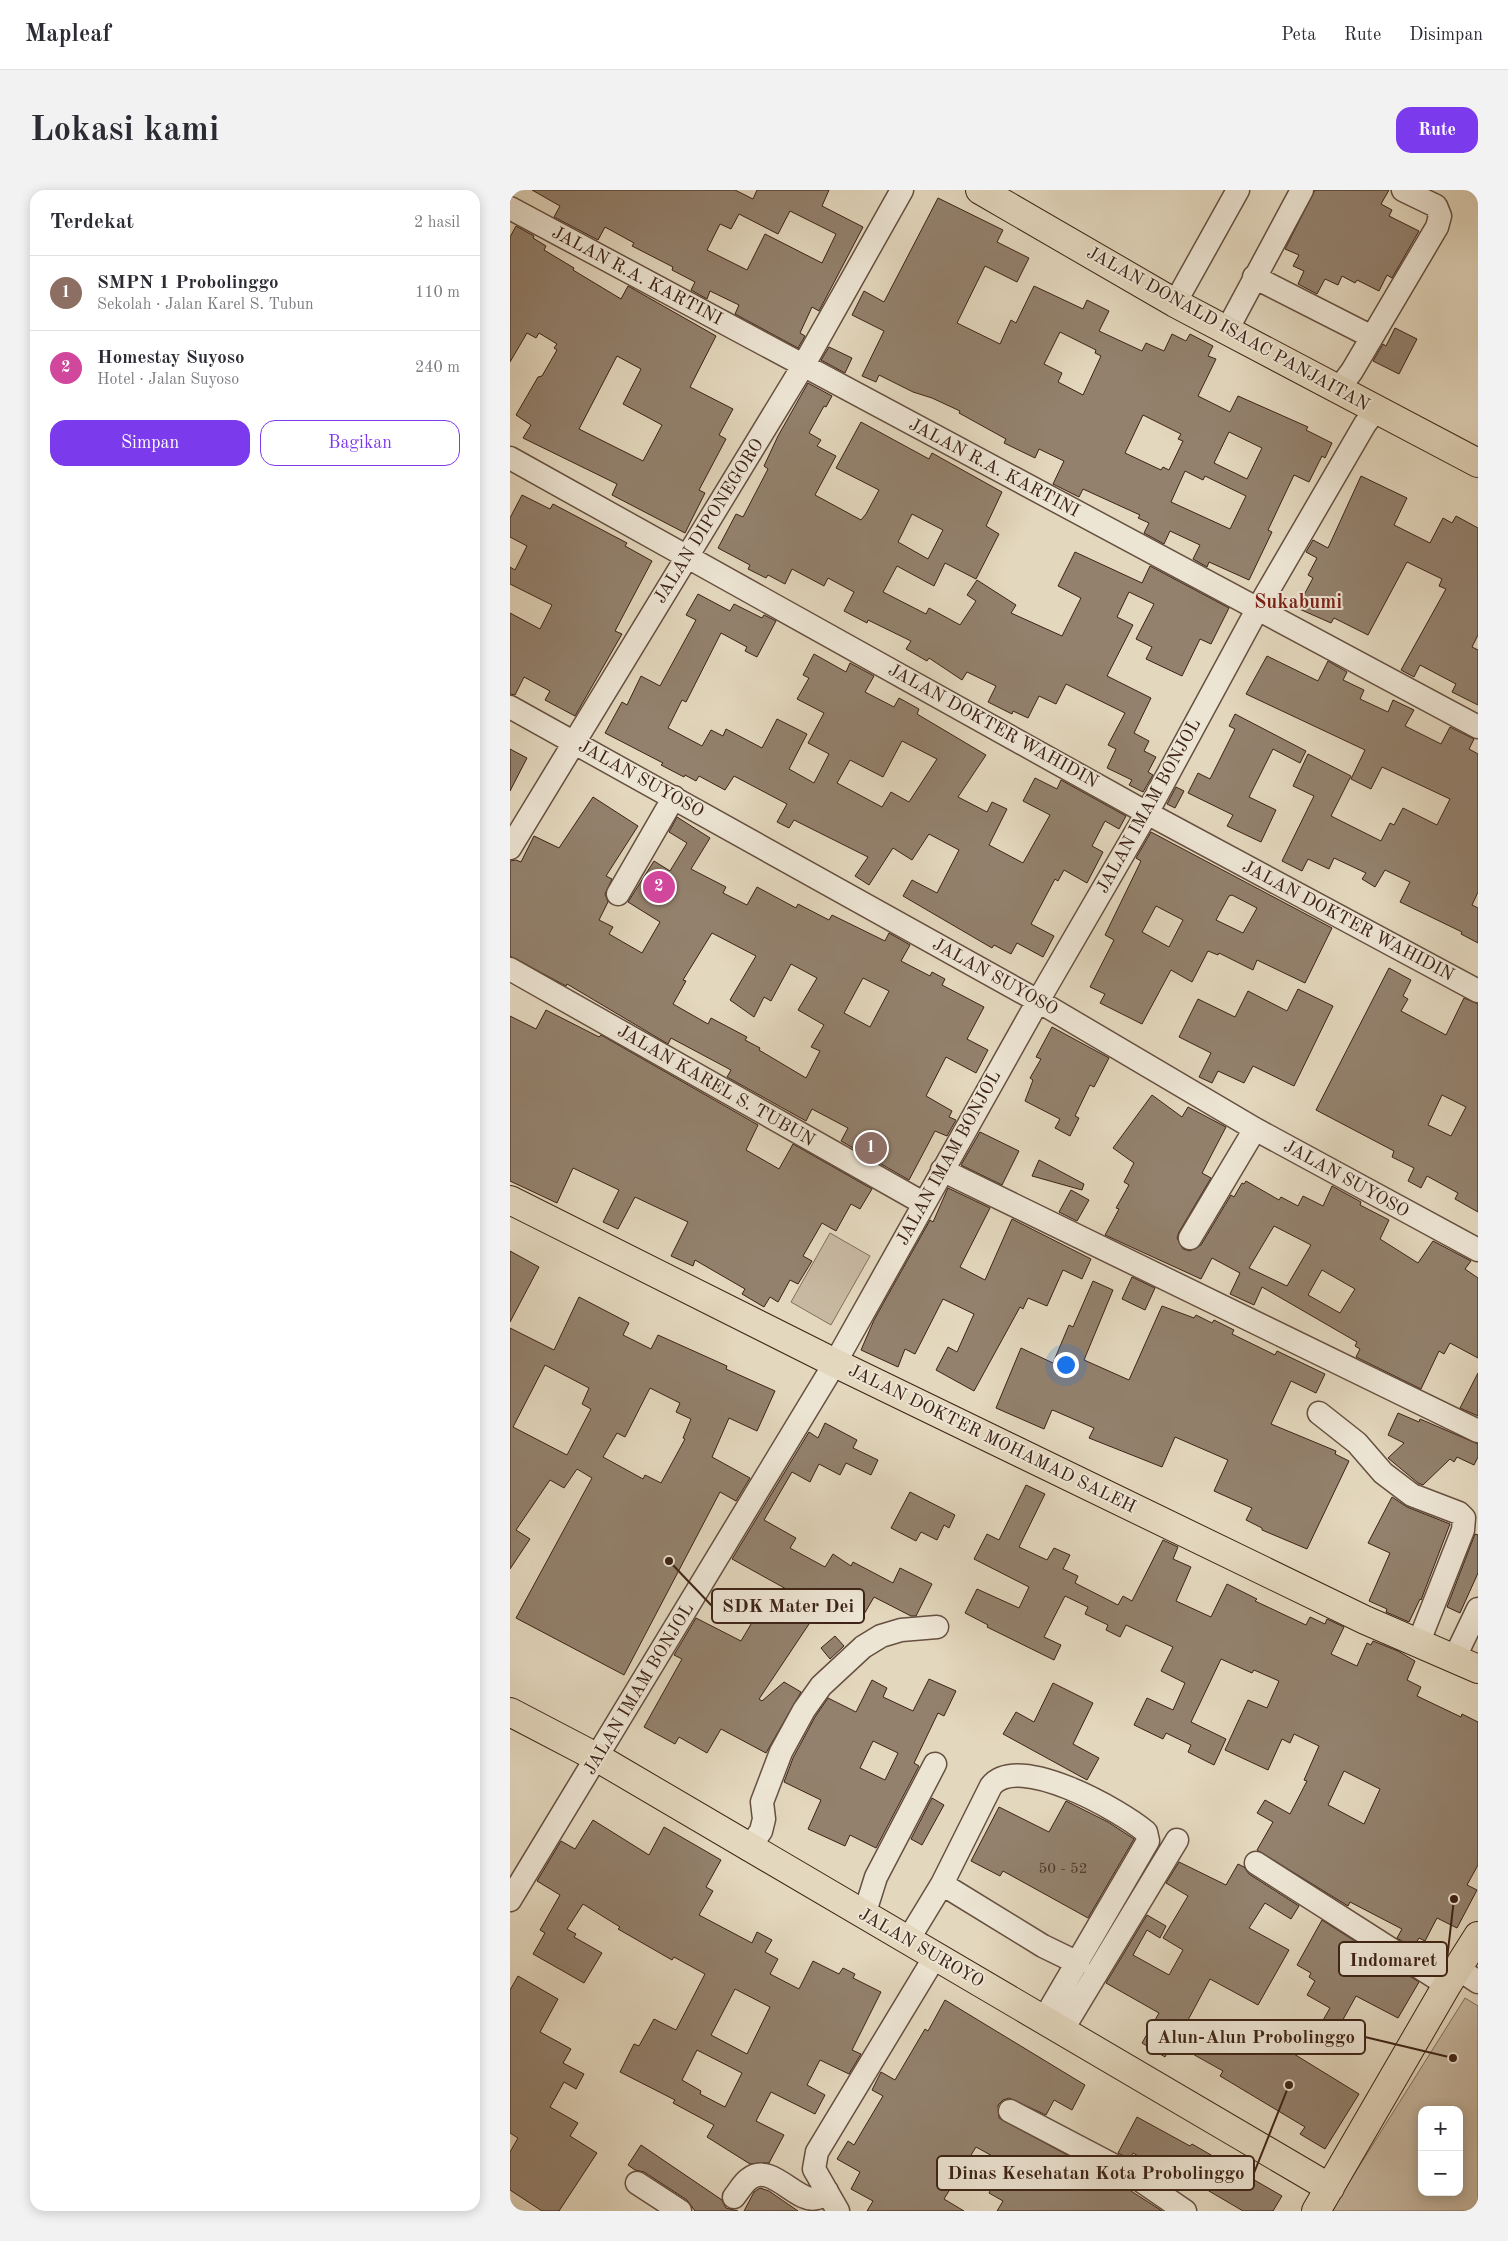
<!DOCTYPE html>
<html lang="id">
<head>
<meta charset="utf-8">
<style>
  body { margin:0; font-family:"Old Standard TT",serif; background:#f2f2f3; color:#2b2b33 }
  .controls { position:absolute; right:15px; bottom:15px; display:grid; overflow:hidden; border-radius:10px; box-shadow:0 2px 12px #0003 }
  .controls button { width:45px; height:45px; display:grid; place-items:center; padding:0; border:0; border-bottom:1px solid #e1e1e2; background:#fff; color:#2b2b33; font:25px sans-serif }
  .you { position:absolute; left:555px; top:1174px; width:18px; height:18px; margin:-12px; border:4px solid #fff; border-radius:50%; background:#1a73e8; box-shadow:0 0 0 8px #1a73e833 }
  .badge { display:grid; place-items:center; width:32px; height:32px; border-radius:50%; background:#7c3aed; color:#fff; font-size:16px; font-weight:700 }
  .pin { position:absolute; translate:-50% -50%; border:2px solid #fff; box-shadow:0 1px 5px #0006 }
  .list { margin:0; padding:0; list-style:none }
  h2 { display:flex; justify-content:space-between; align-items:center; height:65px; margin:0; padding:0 20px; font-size:21px }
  h2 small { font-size:16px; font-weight:400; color:#7c7c81 }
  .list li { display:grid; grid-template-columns:32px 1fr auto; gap:15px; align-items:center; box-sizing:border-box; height:75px; padding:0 20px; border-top:1px solid #e1e1e2 }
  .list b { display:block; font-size:19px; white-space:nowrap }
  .list p { margin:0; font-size:16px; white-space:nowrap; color:#7c7c81 }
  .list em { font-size:16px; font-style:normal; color:#7c7c81 }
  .actions { display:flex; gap:10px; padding:15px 20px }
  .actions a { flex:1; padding:11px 0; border:1px solid #7c3aed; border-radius:15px; text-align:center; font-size:18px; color:#7c3aed }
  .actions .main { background:#7c3aed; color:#fff }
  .map { position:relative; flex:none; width:968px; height:2021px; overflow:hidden; border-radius:15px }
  header { display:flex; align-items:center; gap:30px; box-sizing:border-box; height:70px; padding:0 25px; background:#fff; border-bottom:1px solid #e1e1e2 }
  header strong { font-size:24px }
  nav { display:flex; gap:28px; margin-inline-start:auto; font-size:18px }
  .intro { display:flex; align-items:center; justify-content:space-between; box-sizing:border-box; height:120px; padding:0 30px }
  h1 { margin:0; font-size:35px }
  .button { padding:12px 22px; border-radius:15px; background:#7c3aed; color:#fff; font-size:18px; font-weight:700 }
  main { display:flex; gap:30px; padding:0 30px }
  aside { flex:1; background:#fff; border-radius:15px; box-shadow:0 2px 12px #0003 }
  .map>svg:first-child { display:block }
  .green { fill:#c7b8a1; stroke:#826e5c; fill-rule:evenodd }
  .building { fill:#93816d; stroke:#3d2316; fill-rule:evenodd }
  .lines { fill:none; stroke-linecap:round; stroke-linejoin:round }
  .minor-casing { stroke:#665040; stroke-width:25 }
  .major-casing { stroke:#3d2316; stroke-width:30 }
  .minor { stroke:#ede5d4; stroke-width:22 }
  .major { stroke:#e3d7bd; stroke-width:28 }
  .labels { text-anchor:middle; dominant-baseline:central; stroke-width:4; stroke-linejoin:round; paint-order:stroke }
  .number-label { font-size:15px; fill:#523a2c }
  .street-label { font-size:18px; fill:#3d2316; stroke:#ede5d4 }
  .quarter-label { font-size:20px; font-weight:bold; fill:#7a1f14; stroke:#ede5d4 }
  .leader { fill:none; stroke:#3d2316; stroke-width:2 }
  .callout-dot { fill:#3d2316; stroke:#ede5d4; stroke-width:2 }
  .callout { fill:#ede5d4; stroke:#3d2316; stroke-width:2 }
  .callout-label { font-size:19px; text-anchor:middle; font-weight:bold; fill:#3d2316 }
</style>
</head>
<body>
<header>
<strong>Mapleaf</strong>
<nav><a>Peta</a><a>Rute</a><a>Disimpan</a></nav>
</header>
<div class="intro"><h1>Lokasi kami</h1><a class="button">Rute</a></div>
<main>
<aside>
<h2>Terdekat<small>2 hasil</small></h2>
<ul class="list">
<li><span class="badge" style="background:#8d6e63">1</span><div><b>SMPN 1 Probolinggo</b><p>Sekolah · Jalan Karel S. Tubun</p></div><em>110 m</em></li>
<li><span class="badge" style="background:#d1479c">2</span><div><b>Homestay Suyoso</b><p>Hotel · Jalan Suyoso</p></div><em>240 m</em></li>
</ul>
<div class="actions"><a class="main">Simpan</a><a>Bagikan</a></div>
</aside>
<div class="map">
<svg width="968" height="2021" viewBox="0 0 968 2021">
  <rect width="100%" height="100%" fill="#e3d7bd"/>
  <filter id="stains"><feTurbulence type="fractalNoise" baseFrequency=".004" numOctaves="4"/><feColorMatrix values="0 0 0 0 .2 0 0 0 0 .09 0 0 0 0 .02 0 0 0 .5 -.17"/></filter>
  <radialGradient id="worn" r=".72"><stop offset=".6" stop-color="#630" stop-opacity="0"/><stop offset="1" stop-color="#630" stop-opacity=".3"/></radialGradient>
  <path class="green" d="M320 1043 360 1066 321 1135 281 1112Z
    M955 1808 968 1816V2021H821ZM912 1920H949V2002H912Z"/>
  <path class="building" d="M22 0H225L243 9 247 0H319L312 16 353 37 309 121 302 117 290 143 295 146 288 158 225 124 229 115 200 101 197 109 181 100 185 92 162 80 163 77 122 56 124 53 95 37 88 50 44 27 50 16ZM280 21 326 44 312 73 255 44 237 80 197 60 210 34 221 39 229 24 268 44Z
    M805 0H879L871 14 882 20 879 26 909 41 882 88 877 85 869 101 847 90 845 93 832 86 828 95 815 89 807 104 788 94 794 81 783 76 789 65 775 59Z
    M428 8 493 40 487 52 519 68 507 92 475 76 447 133 490 154 501 130 506 133 524 96 573 119 577 110 599 121 589 141 632 161 636 153 654 161 662 144 676 151 680 144 703 156 698 166 706 169 688 206 720 222 728 206 798 237 796 240 822 253 815 268 812 266 799 292 784 285 758 340 762 342 739 390 699 372 697 377 683 369 690 355 660 341 654 354 634 343 639 333 628 328 630 325 573 299 569 307 543 294 554 271 529 259 525 268 494 253 496 249 449 223 450 221 422 208 403 202 369 185 366 192 352 186 374 141 342 125 354 101 374 112ZM550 142 586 160 585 163 591 166 573 205 548 192 552 183 534 174ZM633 225 671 244 668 249 673 251 659 280 653 277 651 280 615 263ZM719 242 752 258 737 289 704 273ZM675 281 693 290 695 286 736 306 720 339 661 312Z
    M6 36 24 46 23 48 36 56 34 60 64 78 63 80 111 109 118 96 206 146 180 197 223 219 209 245 216 249 189 300 195 303 175 343 102 305 107 294 13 248 21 235 6 225 28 187 32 186 47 160 44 158 47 154 29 143 26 148 17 143 0 172V47ZM107 166 131 179 113 214 152 235 133 271 69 239Z
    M885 138 907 149 889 184 863 171 873 154 876 156Z
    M319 157 342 168 335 183 311 170Z
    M298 193 322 206 316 217 314 216 299 243 311 250 307 256 326 266 305 305 351 330 356 324 369 300 326 278 351 232 419 269 422 263 492 302 476 336 489 344 466 389 435 373 424 396 387 376 373 402 416 424 419 418 450 435 466 411 457 405 467 390 506 415 501 423 552 446 571 408 548 396 565 362 632 393 640 376 719 418 701 454 690 449 672 486 636 469 642 457 626 449 644 414 619 402 607 427 623 435 597 486 641 508 624 543 639 551 634 561 646 567 638 582 643 585 633 602 619 595 622 590 597 578 606 559 598 555 615 523 556 494 546 514 529 506 518 528 503 521 502 524 478 512 486 496 457 482 452 490 419 468 417 471 396 459 401 451 358 430 357 433 334 421 344 402 318 388 314 396 282 379 275 394 258 385 256 388 238 379 240 375 208 358 226 324 233 327 258 279 254 276 268 246ZM402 324 433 340 418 369 388 352Z
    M851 286 897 308 884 335 920 353 933 328 942 333 946 326 968 338V445L962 457 968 460V515L942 502 946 494 910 475 904 487 891 480 936 399 929 396 932 389 897 372 858 445 824 428 821 433 787 418 803 388 798 385 807 368 796 362 803 350 818 358Z
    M12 305 40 319 43 314 117 353 115 356 142 371 105 441 112 444 65 526 35 510 40 501 14 487 5 505 0 504V423L30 439 42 415 0 394V377L5 380 17 356 0 347V328Z
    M188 404 220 421 224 414 252 428 254 425 266 431 247 467 235 461 237 457 211 443 176 512 172 510 158 538 192 556 201 540 213 546 216 539 252 558 267 529 297 544 279 579 304 593 319 564 298 553 314 523 287 509 299 488 293 485 304 464 336 482 340 473 364 486 355 502 384 517 389 508 409 519 407 524 476 565 448 607 477 622 482 612 497 619 479 655 513 673 540 625 513 611 525 588 547 599 551 590 616 626 609 639 595 631 582 656 593 662 577 693 554 680 548 691 545 689 521 734 544 746 533 767 507 753 501 764 484 755 482 758 393 706 402 690 427 703 449 660 419 644 402 670 383 658 359 695 345 686 358 667 284 630 279 638 267 632 277 614 224 586 215 600 189 586 186 591 175 585 174 587 151 575 153 573 95 543 112 512 117 515 131 486 150 496 186 430 176 425ZM392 551 427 569 399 612 381 602 372 617 327 593 340 570 373 587Z
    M757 466 808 491 818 471 837 482 833 490 854 500 850 509 878 522 883 510 904 520 895 536 931 554 940 537 964 549 959 559 968 564V702L962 715 968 718V753L951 744 952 742 890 712 900 692 875 680 865 697 852 689 856 683 824 668 819 679 798 669 792 681 772 671 804 606 783 596 798 564 841 586 821 626 871 651 880 633 884 635 893 618 927 635 940 609 872 577 861 599 841 589 855 560 736 504Z
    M725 524 796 561 790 573 763 559 739 607 766 620 751 652 717 636 723 625 678 603 688 583 700 589 725 539 719 536Z
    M0 559 17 568 0 601Z
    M666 597 674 601 665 618 657 614Z
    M83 607 128 636 96 686 102 689 95 704 98 712 89 730 103 737 99 744 132 763 150 732 118 712 144 671 160 681 177 653 159 642 167 627 200 648 181 679 216 697 213 703 237 715 247 697 286 718 288 714 319 730 322 725 375 751 379 743 400 755 391 771 420 786 422 782 435 789 432 795 474 817 457 849 478 860 466 883 436 867 416 906 442 921 439 927 446 930 437 946 425 941 399 990 331 951 338 938 302 919 296 931 217 887 221 880 161 848 158 854 57 794 56 796 0 766V671L6 670 11 672 24 646 49 658ZM202 743 246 766 220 810 244 827 254 807 261 811 281 774 307 788 288 820 314 835 301 857 310 861 296 888 249 860 250 858 235 850 237 847 201 828 198 834 163 814 176 791 173 790ZM353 788 379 801 360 837 334 823Z
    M641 642 822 738 795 793 747 770 743 780 709 763 708 765 698 761 682 792 661 780 632 834 590 813 595 804 580 797 604 750 595 745 631 671 626 668ZM722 705 747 718 733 743 706 730 719 706ZM646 716 673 730 659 757 632 742Z
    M879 778 901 790 893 806 898 809 891 821 936 845 954 808 968 814V1022L945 1009 948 1003 917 986 911 998 898 991 904 978 882 967 884 961 806 920ZM932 905 956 917 941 946 918 935Z
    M788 799 823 816 784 896 743 876 734 893 708 881 702 893 689 887 701 863 669 847 688 809 725 827 738 801 777 821Z
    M36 820 89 847 91 845 248 935 236 960 269 979 283 954 362 999 350 1019 341 1014 326 1041 312 1033 293 1066 302 1071 288 1094 280 1090 268 1112 260 1107 254 1117 232 1104 235 1099 185 1070 183 1076 161 1066 178 1032 125 1007 108 1039 93 1032 109 1000 63 978 47 1013 0 991V826L26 839Z
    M542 837 599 868 584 897 580 895 565 926 569 928 560 946 545 938 550 929 515 911 523 890 520 888 531 869 526 867Z
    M642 905 672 927 678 917 716 937 692 983 701 988 669 1042 667 1048 673 1059 680 1061 691 1055 721 1005 724 1007 732 993 734 994 736 991 769 1010 771 1007 788 1016 793 1006 813 1016 822 996 851 1012 850 1015 879 1030 870 1049 908 1073 923 1051 961 1071 955 1079 968 1088V1168L940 1153 934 1164 929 1161 911 1199 846 1167 850 1159 845 1156 847 1152 752 1097 744 1115 720 1104 730 1083 702 1068 691 1089 595 1045 609 1019 606 1018 619 995 614 992 624 973 603 958ZM764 1036 801 1055 777 1096 739 1078ZM812 1080 845 1099 830 1123 798 1105Z
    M470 942 509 961 492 995 451 975Z
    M529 970 574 994 572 1000 522 986Z
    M438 998 480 1018 450 1077 475 1090 502 1029 581 1069 572 1089 553 1080 537 1116 518 1108 513 1119 510 1117 464 1201 426 1180 438 1157 447 1162 464 1124 433 1109 405 1164 395 1159 388 1177 351 1160 364 1130 420 1030 423 1032Z
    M561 1000 579 1010 567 1031 549 1022Z
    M0 1061 29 1077 0 1132Z
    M622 1087 645 1098 635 1120 612 1109Z
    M583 1091 603 1100 574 1170 619 1190 652 1116 684 1128 686 1125 702 1133 704 1130 724 1140 722 1144 765 1165 767 1161 815 1184 806 1203 781 1191 761 1234 826 1261 825 1264 839 1271 797 1359 752 1340V1338L736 1330 742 1318 704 1301 718 1270 665 1247 652 1277 579 1248 584 1238 545 1221 542 1220 534 1239 486 1218 511 1158 543 1173 559 1135 563 1137Z
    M69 1107 119 1133 113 1145 141 1159 148 1145 217 1176 216 1179 265 1201 247 1241 219 1228 202 1267 240 1288 226 1311 210 1302 114 1485 6 1428 82 1288 67 1279 54 1298 40 1290 6 1340 20 1349 0 1379V1138L44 1160ZM35 1175 79 1198 72 1214 81 1219 57 1265 3 1237ZM140 1198 170 1213 166 1222 181 1229 173 1248 175 1249 151 1293 135 1285 133 1289 93 1267 107 1243 115 1247Z
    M968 1183V1226L950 1218Z
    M888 1223 909 1232 910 1229 968 1254V1267L964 1275 947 1267 944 1272 940 1269 913 1295 908 1293 878 1268 894 1253 878 1245Z
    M315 1233 347 1250 343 1258 368 1270 361 1285 336 1273 330 1285 309 1274 300 1292 282 1282 254 1330 286 1348 280 1358 315 1377 323 1364 341 1376 343 1372 383 1393 390 1378 422 1394 406 1426H401L364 1407 353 1426 317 1407 249 1509 252 1511 274 1492 291 1502 256 1563 211 1539 197 1563 169 1547 165 1554 134 1537 172 1469 164 1465 186 1428 231 1451 247 1424 259 1431 278 1400 222 1369 299 1242 308 1248Z
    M516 1295 535 1304 509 1357 537 1370 544 1358 560 1365 553 1379 568 1386 565 1393 608 1415 613 1406 622 1411 653 1350 668 1357 663 1369 681 1377 666 1411 701 1427 717 1394 747 1409 745 1411 796 1435 800 1427 815 1434 817 1429 834 1437 821 1464 847 1476 857 1453 861 1455 863 1451 888 1461 905 1471 897 1490 911 1497 907 1506 951 1527 952 1524 968 1532V1675L957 1695 967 1700 947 1738 927 1728 915 1751 909 1748 903 1758 887 1748 892 1739 840 1712 838 1716 747 1660 763 1632 747 1623 755 1610 780 1624 797 1591 794 1590 809 1556 784 1544 780 1553 772 1549 758 1580 715 1560 738 1510 757 1518 769 1491 744 1480 742 1483 711 1469 681 1532 716 1549 704 1575 678 1562 681 1555 656 1543 653 1549 624 1535 637 1508 663 1520 675 1493 651 1481 663 1457 616 1435 610 1447 596 1440 598 1435 575 1424 578 1417 555 1406 534 1447 551 1455 544 1470 477 1437 478 1435 455 1423 467 1399 509 1418 519 1397 464 1369 477 1344 489 1350ZM834 1581 870 1599 854 1634 818 1615Z
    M400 1302 445 1325 439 1338 434 1335 427 1350 411 1342 406 1351 381 1338Z
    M882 1307 897 1317 940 1334 911 1410 910 1409 899 1432 876 1422 877 1419 859 1411 880 1363 858 1353Z
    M965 1344 968 1345V1383L950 1423 937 1417Z
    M325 1446 334 1456 320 1469 311 1458Z
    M419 1489 446 1501 434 1526 428 1523 404 1573 409 1576 366 1658 340 1645 335 1656 298 1639 311 1610 274 1592 283 1568 305 1527 318 1508 346 1522 362 1490 377 1498 373 1507 403 1521ZM363 1551 388 1563 375 1590 350 1578Z
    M543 1493 583 1513 563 1554 589 1568 577 1590 493 1544 506 1522 524 1532Z
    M422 1608 434 1615 412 1655 401 1649Z
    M556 1611 598 1632 624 1649 578 1728 493 1681 490 1686 461 1671 489 1617 539 1642Z
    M83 1630 139 1665 154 1637 211 1670 196 1697 203 1701 189 1725 242 1753 247 1742 262 1750 255 1762 268 1769 260 1784 289 1799 303 1771 329 1784 333 1778 345 1784 343 1788 371 1802 342 1860 351 1864 339 1884 310 1870 297 1895 315 1905 305 1924 261 1902 246 1931 274 1945 259 1973 240 1974 197 1947 204 1935 163 1913 165 1910 110 1882 124 1854 129 1856 144 1829 166 1840 195 1784 164 1767 162 1770 108 1739 110 1737 73 1714 57 1739 66 1744 64 1747 92 1763 74 1793 23 1764 35 1743 30 1740 50 1705 27 1691 51 1651 65 1659ZM225 1799 260 1817 237 1864 201 1845ZM187 1860 232 1883 215 1917 190 1904 191 1901 172 1890Z
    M669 1672 716 1695 728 1674 734 1677 739 1684 789 1716 781 1729 755 1713 739 1738 779 1760 748 1815 700 1789 678 1830 727 1858 740 1837 849 1904 815 1959 790 1944 795 1937 710 1886 713 1881 663 1853 655 1867 632 1853 649 1823 596 1793 637 1725 656 1736 650 1748 637 1740 623 1765 659 1785 673 1760 653 1748 678 1706 656 1693Z
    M812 1730 909 1792 888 1828 846 1806 830 1835 846 1844 835 1864 804 1846 820 1818 797 1805 805 1791 799 1787 801 1783 787 1775Z
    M8 1786 48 1809 30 1842 61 1859 53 1873 74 1884 66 1899 54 1892 40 1917 68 1933 60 1946 87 1963 49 2021H32L0 2000V1962L8 1948 0 1943V1800Z
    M435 1810 575 1895 562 1920 544 1910 536 1925 499 1908 493 1910 488 1915 489 1928 607 1992 652 2021H487L493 2011 479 2003 495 1973 466 1957 434 2009 454 2021H357L363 2011 341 1999 350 1982 327 1969 338 1951 344 1955 373 1906 362 1900 371 1882 385 1890 415 1839 418 1841Z
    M627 1927 680 1956 682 1954 772 2006 763 2021H733L665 1981 662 1985 623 1963 620 1969 608 1963Z
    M131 1955 212 2010 216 2018 228 2021H185L177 2010 134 1982 125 1980 118 1975Z
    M250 1998 259 2001 288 2021H234L244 2002Z"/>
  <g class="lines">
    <g class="minor-casing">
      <path id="minor" d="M0 18 968 537
        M744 87 862 147
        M665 113 728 0
        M717 140 792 0
        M828 200 842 181 927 37 930 26 926 16 893 0
        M0 268 637 623 968 801
        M0 517 528 811 745 939 968 1060
        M0 658 293 176 392 0
        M108 704 164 607
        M0 779 413 1013
        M432 980 968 1241
        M680 1048 745 939
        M809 1223 847 1253 873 1283 902 1305 949 1323 954 1328 953 1340 908 1454
        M944 1469 968 1419
        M238 1659 251 1641 254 1629 252 1612 271 1562 294 1520 311 1496 353 1457 371 1446 391 1440 427 1437
        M746 1673 937 1795
        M432 1694 533 1756 568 1773
        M0 1710 325 1173 528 811 637 623 748 418 855 234 866 220
        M354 1725 366 1687 425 1574
        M398 1750 432 1694 481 1596C508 1562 610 1620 636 1642L638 1651 534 1829
        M947 1778 968 1792
        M553 1839 667 1650
        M500 1921 624 1986 675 2021
        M127 1993 170 2021
        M224 2007C229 2001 233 1993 239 1989 261 1971 288 2015 307 2008 310 2008 314 2003 317 2001
        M328 2021 304 1979 307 1962 426 1765"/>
    </g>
    <g class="major-casing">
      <path id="major" d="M470 0 665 113 968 273
        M0 1010 325 1173 855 1430 968 1479
        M0 1522 88 1568 820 1998
        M806 2021 937 1795 968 1746"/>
    </g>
    <use href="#minor" class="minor"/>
    <use href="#major" class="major"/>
  </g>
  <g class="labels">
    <g class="number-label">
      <text x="553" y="1679">50 - 52</text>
    </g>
    <g class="street-label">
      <text transform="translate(127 86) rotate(28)">JALAN R.A. KARTINI</text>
      <text transform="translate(718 139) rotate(29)">JALAN DONALD ISAAC PANJAITAN</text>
      <text transform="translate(484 278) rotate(28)">JALAN R.A. KARTINI</text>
      <text transform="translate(199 331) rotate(-58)">JALAN DIPONEGORO</text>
      <text transform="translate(483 536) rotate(29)">JALAN DOKTER WAHIDIN</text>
      <text transform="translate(131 589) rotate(29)">JALAN SUYOSO</text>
      <text transform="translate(639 616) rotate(-61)">JALAN IMAM BONJOL</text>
      <text transform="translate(838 731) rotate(28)">JALAN DOKTER WAHIDIN</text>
      <text transform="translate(485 787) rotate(29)">JALAN SUYOSO</text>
      <text transform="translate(206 896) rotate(30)">JALAN KAREL S. TUBUN</text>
      <text transform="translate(439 968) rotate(-61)">JALAN IMAM BONJOL</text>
      <text transform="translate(836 989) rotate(29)">JALAN SUYOSO</text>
      <text transform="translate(482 1249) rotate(26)">JALAN DOKTER MOHAMAD SALEH</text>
      <text transform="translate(129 1499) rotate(-59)">JALAN IMAM BONJOL</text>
      <text transform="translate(411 1758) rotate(30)">JALAN SUROYO</text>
    </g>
    <g class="quarter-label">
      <text x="788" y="413">Sukabumi</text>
    </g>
  </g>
  <path class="leader" d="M159 1371L202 1416M944 1709L937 1769M943 1868L855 1847M779 1895L744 1983"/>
  <g class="callout-dot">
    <circle cx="159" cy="1371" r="5"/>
    <circle cx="944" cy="1709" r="5"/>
    <circle cx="943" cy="1868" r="5"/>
    <circle cx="779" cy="1895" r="5"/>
  </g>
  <g class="callout">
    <rect x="202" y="1399" width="152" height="34" rx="5"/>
    <rect x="829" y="1752" width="108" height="34" rx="5"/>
    <rect x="637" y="1830" width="218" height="34" rx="5"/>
    <rect x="427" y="1966" width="317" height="34" rx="5"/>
  </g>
  <g class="callout-label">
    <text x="278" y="1422">SDK Mater Dei</text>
    <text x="883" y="1776">Indomaret</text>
    <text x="746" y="1853">Alun-Alun Probolinggo</text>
    <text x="586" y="1989">Dinas Kesehatan Kota Probolinggo</text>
  </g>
  <rect width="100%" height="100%" filter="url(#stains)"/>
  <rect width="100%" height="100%" fill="url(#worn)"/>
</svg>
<div class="controls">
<button>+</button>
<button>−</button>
</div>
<div class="you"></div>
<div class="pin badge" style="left:361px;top:958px;background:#8d6e63">1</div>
<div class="pin badge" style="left:149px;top:697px;background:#d1479c">2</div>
</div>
</main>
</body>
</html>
